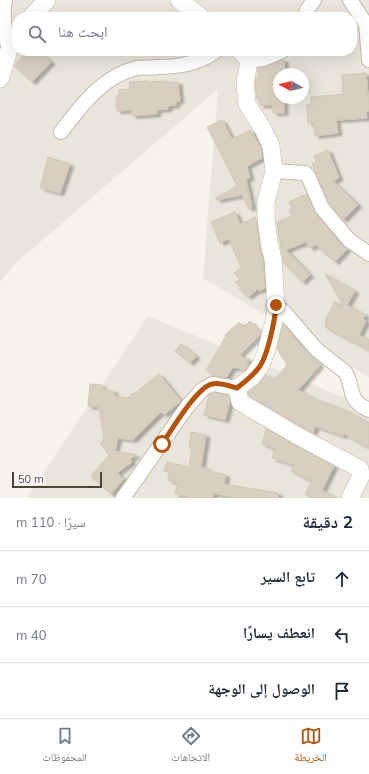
<!DOCTYPE html>
<html lang="ar">
<head>
<meta charset="utf-8">
<style>
  body { margin:0; font-family:Mulish,"Noto Naskh Arabic",sans-serif; background:#f6f6f7; color:#1f2937; direction:rtl }
  .compass { position:absolute; left:273px; top:68px; width:36px; height:36px; border-radius:50%; background:#fff; box-shadow:0 4px 16px #0002; rotate:278deg }
  .scale { position:absolute; left:12px; bottom:10px; width:90px; box-sizing:border-box; padding-left:4px; border:2px solid #4b4439; border-top:0; font-size:11px; line-height:14px; white-space:nowrap; color:#4b4439; -webkit-text-stroke:3px #fff; paint-order:stroke }
  .stop { position:absolute; width:12px; height:12px; margin:-9px; border:3px solid #b45309; border-radius:50%; background:#fff }
  .stop.end { background:#b45309; border-color:#fff; box-shadow:0 1px 4px #0008 }
  .list { margin:0; padding:0; list-style:none }
  h2 { display:flex; justify-content:space-between; align-items:center; height:52px; margin:0; padding:0 16px; font-size:17px }
  h2 small { font-size:13px; font-weight:400; color:#747a83 }
  .list li { display:grid; grid-template-columns:26px 1fr auto; gap:12px; align-items:center; box-sizing:border-box; height:56px; padding:0 16px; border-top:1px solid #e0e1e3 }
  .list b { display:block; font-size:15px; white-space:nowrap }
  .list em { font-size:13px; font-style:normal; color:#747a83 }
  .icon { flex:none; width:22px; height:22px; fill:none; stroke:currentColor; stroke-width:2; stroke-linecap:round; stroke-linejoin:round }
  .map { position:relative; flex:none; width:369px; height:498px; overflow:hidden; direction:ltr }
  .search { position:absolute; background:#fff; box-shadow:0 4px 16px #0002; left:12px; right:12px; top:12px; height:44px; display:flex; align-items:center; gap:10px; box-sizing:border-box; padding:0 14px; border-radius:16px; color:#747a83; font-size:15px }
  .sheet { height:220px; background:#fff }
  nav { display:flex; justify-content:space-around; align-items:center; box-sizing:border-box; height:56px; border-top:1px solid #e0e1e3; background:#fff; font-size:11px; color:#747a83 }
  nav a { display:grid; justify-items:center; gap:2px }
  nav .on { color:#b45309 }
  .map>svg:first-child { display:block }
  .residential { fill:#eae5da; fill-rule:evenodd }
  .building { fill:#d8cfc1; stroke:#d3c7b4; filter:url(#shadow) }
  .lines { fill:none; stroke-linecap:round; stroke-linejoin:round }
  .minor-casing { stroke:#c2bbae; stroke-width:16 }
  .tertiary-casing { stroke:#c2bbae; stroke-width:18 }
  .minor { stroke:#fff; stroke-width:14 }
  .tertiary { stroke:#fff; stroke-width:17 }
  .route { stroke:#b45309; stroke-width:5 }
</style>
</head>
<body>
<div class="map">
<svg width="369" height="498" viewBox="0 0 369 498">
  <defs>
    <filter id="shadow"><feDropShadow dx="4" dy="2.5" stdDeviation="1" flood-color="#0004"/></filter>
  </defs>
  <rect width="100%" height="100%" fill="#f6f3ec"/>
  <path class="residential" d="M0 0H369V377L203 278 218 89 17 262 0 282ZM17 17H352V51H17ZM279 74H303V98H279Z
    M148 316 369 408V498H27Z"/>
  <path class="building" d="M27 51H38L51 62 32 82 14 66Z
    M284 59 285 74H279V98H284V113H273V105H260L259 99H257L255 83 256 78H258V68L266 67Z
    M366 73 368 95H369V111H366L367 118 336 120 338 133 315 136 313 122 308 123 306 105H311V97L343 94 342 75Z
    M147 81V82L167 81V83L178 82 180 101H176V105L168 106V109L157 110V114L132 116V110L117 111 116 96H119V90L130 89 129 82Z
    M222 120 232 139 251 130 261 149 262 158 247 166 250 178 246 179 252 207 249 209 242 195 216 200V198L237 186 207 127Z
    M328 150 339 178 333 181 358 205 343 220 329 203 312 163 316 162 314 156Z
    M48 157 70 164 60 193 40 188Z
    M307 194 316 213 342 245 347 249 335 262 316 245 310 248 306 242 286 250 310 275 302 282 283 262 277 222 292 216 289 210 292 208 289 202Z
    M235 212 240 224 256 217 259 243 263 260 265 288 259 291 258 289 248 297 239 289 241 288 235 282 241 280 234 273 241 268 229 239 220 243 211 222Z
    M325 274 355 291 347 305 365 315 363 319 366 321 359 335 369 340V350L325 327 327 322 325 321 335 301 340 306 342 303Z
    M250 321 261 333 260 335 240 355 249 361 247 363 249 364 245 370 243 371 236 367 235 369 233 367 226 378 216 376 206 370 226 336 225 335 239 322 244 327Z
    M283 324 294 336 301 347 320 365 298 390 318 400 345 410 369 423V448L344 434 343 436 315 426 313 433 249 396 248 392 258 385 266 375 274 380 287 365 277 349Z
    M181 344 196 356 190 363 175 351Z
    M159 374 181 401 164 415 161 412 133 440 118 438 115 451 136 455 130 459 132 462 117 473 124 479 111 494 91 476 109 455 100 443 104 439 99 407 88 406 90 384 102 385V389L114 391V396L128 398 133 393 134 394Z
    M214 393 228 395 230 401 225 420 204 415 209 395Z
    M266 429 334 466 322 490 336 498H312L305 494 312 481 291 471 294 465 272 458 275 448 262 444Z
    M191 432 206 435 201 467 207 468V470L226 475 224 484 278 493V498H236L214 493 213 498H191L175 494 178 483 168 480 170 472 164 471 167 462 189 467 192 448H189Z"/>
  <g class="lines">
    <g class="minor-casing">
      <path id="minor" d="M5 0C2 17 5 33 9 50
        M350 0 366 24 369 60
        M305 17 307 10 314 0
        M249 61 263 59 282 51
        M61 132C81 106 102 76 137 68 143 67 151 68 158 67 179 67 199 64 216 51
        M274 171 305 173 308 176 322 208 349 240 369 254
        M276 305 284 312 317 350 345 372C352 381 349 395 358 403 361 406 365 408 369 410
        M123 498 187 407 203 389 212 384 237 388"/>
    </g>
    <g class="tertiary-casing">
      <path id="tertiary" d="M179 0 201 17
        M31 17 47 0
        M240 51 249 61 245 83 247 104 263 129 271 146 274 171 266 202V218L269 242 273 259 276 305 275 317 266 352 261 365 252 377 237 388 240 402 298 436 360 469 361 476 350 498
        M0 79 9 50 17 38"/>
    </g>
    <use href="#minor" class="minor"/>
    <use href="#tertiary" class="tertiary"/>
  </g>
  <g class="lines">
    <path class="route" d="M162 444C171 431 197 387 212 384 219 382 230 386 237 388 246 381 254 375 260 366 268 354 275 320 276 305"/>
  </g>
</svg>
<svg class="compass" viewBox="-18 -18 36 36"><path d="M0-13l5 13h-10z" fill="#e53935"/><path d="M0 13l5-13h-10z" fill="#747a83"/></svg>
<div class="scale">50 m</div>
<div class="stop" style="left:162px;top:444px"></div>
<div class="stop end" style="left:276px;top:305px"></div>
<div class="search"><svg class="icon" aria-label="search" viewBox="0 0 24 24"><circle cx="10" cy="10" r="6"/><path d="M15 15l6 6"/></svg>ابحث هنا</div>
</div>
<section class="sheet">
<h2>2 دقيقة<small>سيرًا · 110 m</small></h2>
<ul class="list">
<li><svg class="icon" aria-label="ahead" viewBox="0 0 24 24"><path d="M12 20V5M6 11l6-6 6 6"/></svg><div><b>تابع السير</b></div><em>70 m</em></li>
<li><svg class="icon" aria-label="left" viewBox="0 0 24 24"><path d="M17 20v-9H6M10 6l-5 5 5 5"/></svg><div><b>انعطف يسارًا</b></div><em>40 m</em></li>
<li><svg class="icon" aria-label="arrive" viewBox="0 0 24 24"><path d="M6 21V4h12l-3 4 3 4H6"/></svg><div><b>الوصول إلى الوجهة</b></div></li>
</ul>
</section>
<nav>
<a class="on"><svg class="icon" aria-label="map" viewBox="0 0 24 24"><path d="M3 6l6-2 6 2 6-2v14l-6 2-6-2-6 2zM9 4v14M15 6v14"/></svg>الخريطة</a>
<a><svg class="icon" aria-label="directions" viewBox="0 0 24 24"><path d="M12 3l9 9-9 9-9-9zM9 14v-3h6M13 9l2 2-2 2"/></svg>الاتجاهات</a>
<a><svg class="icon" aria-label="saved" viewBox="0 0 24 24"><path d="M7 4h10v16l-5-4-5 4z"/></svg>المحفوظات</a>
</nav>
</body>
</html>
